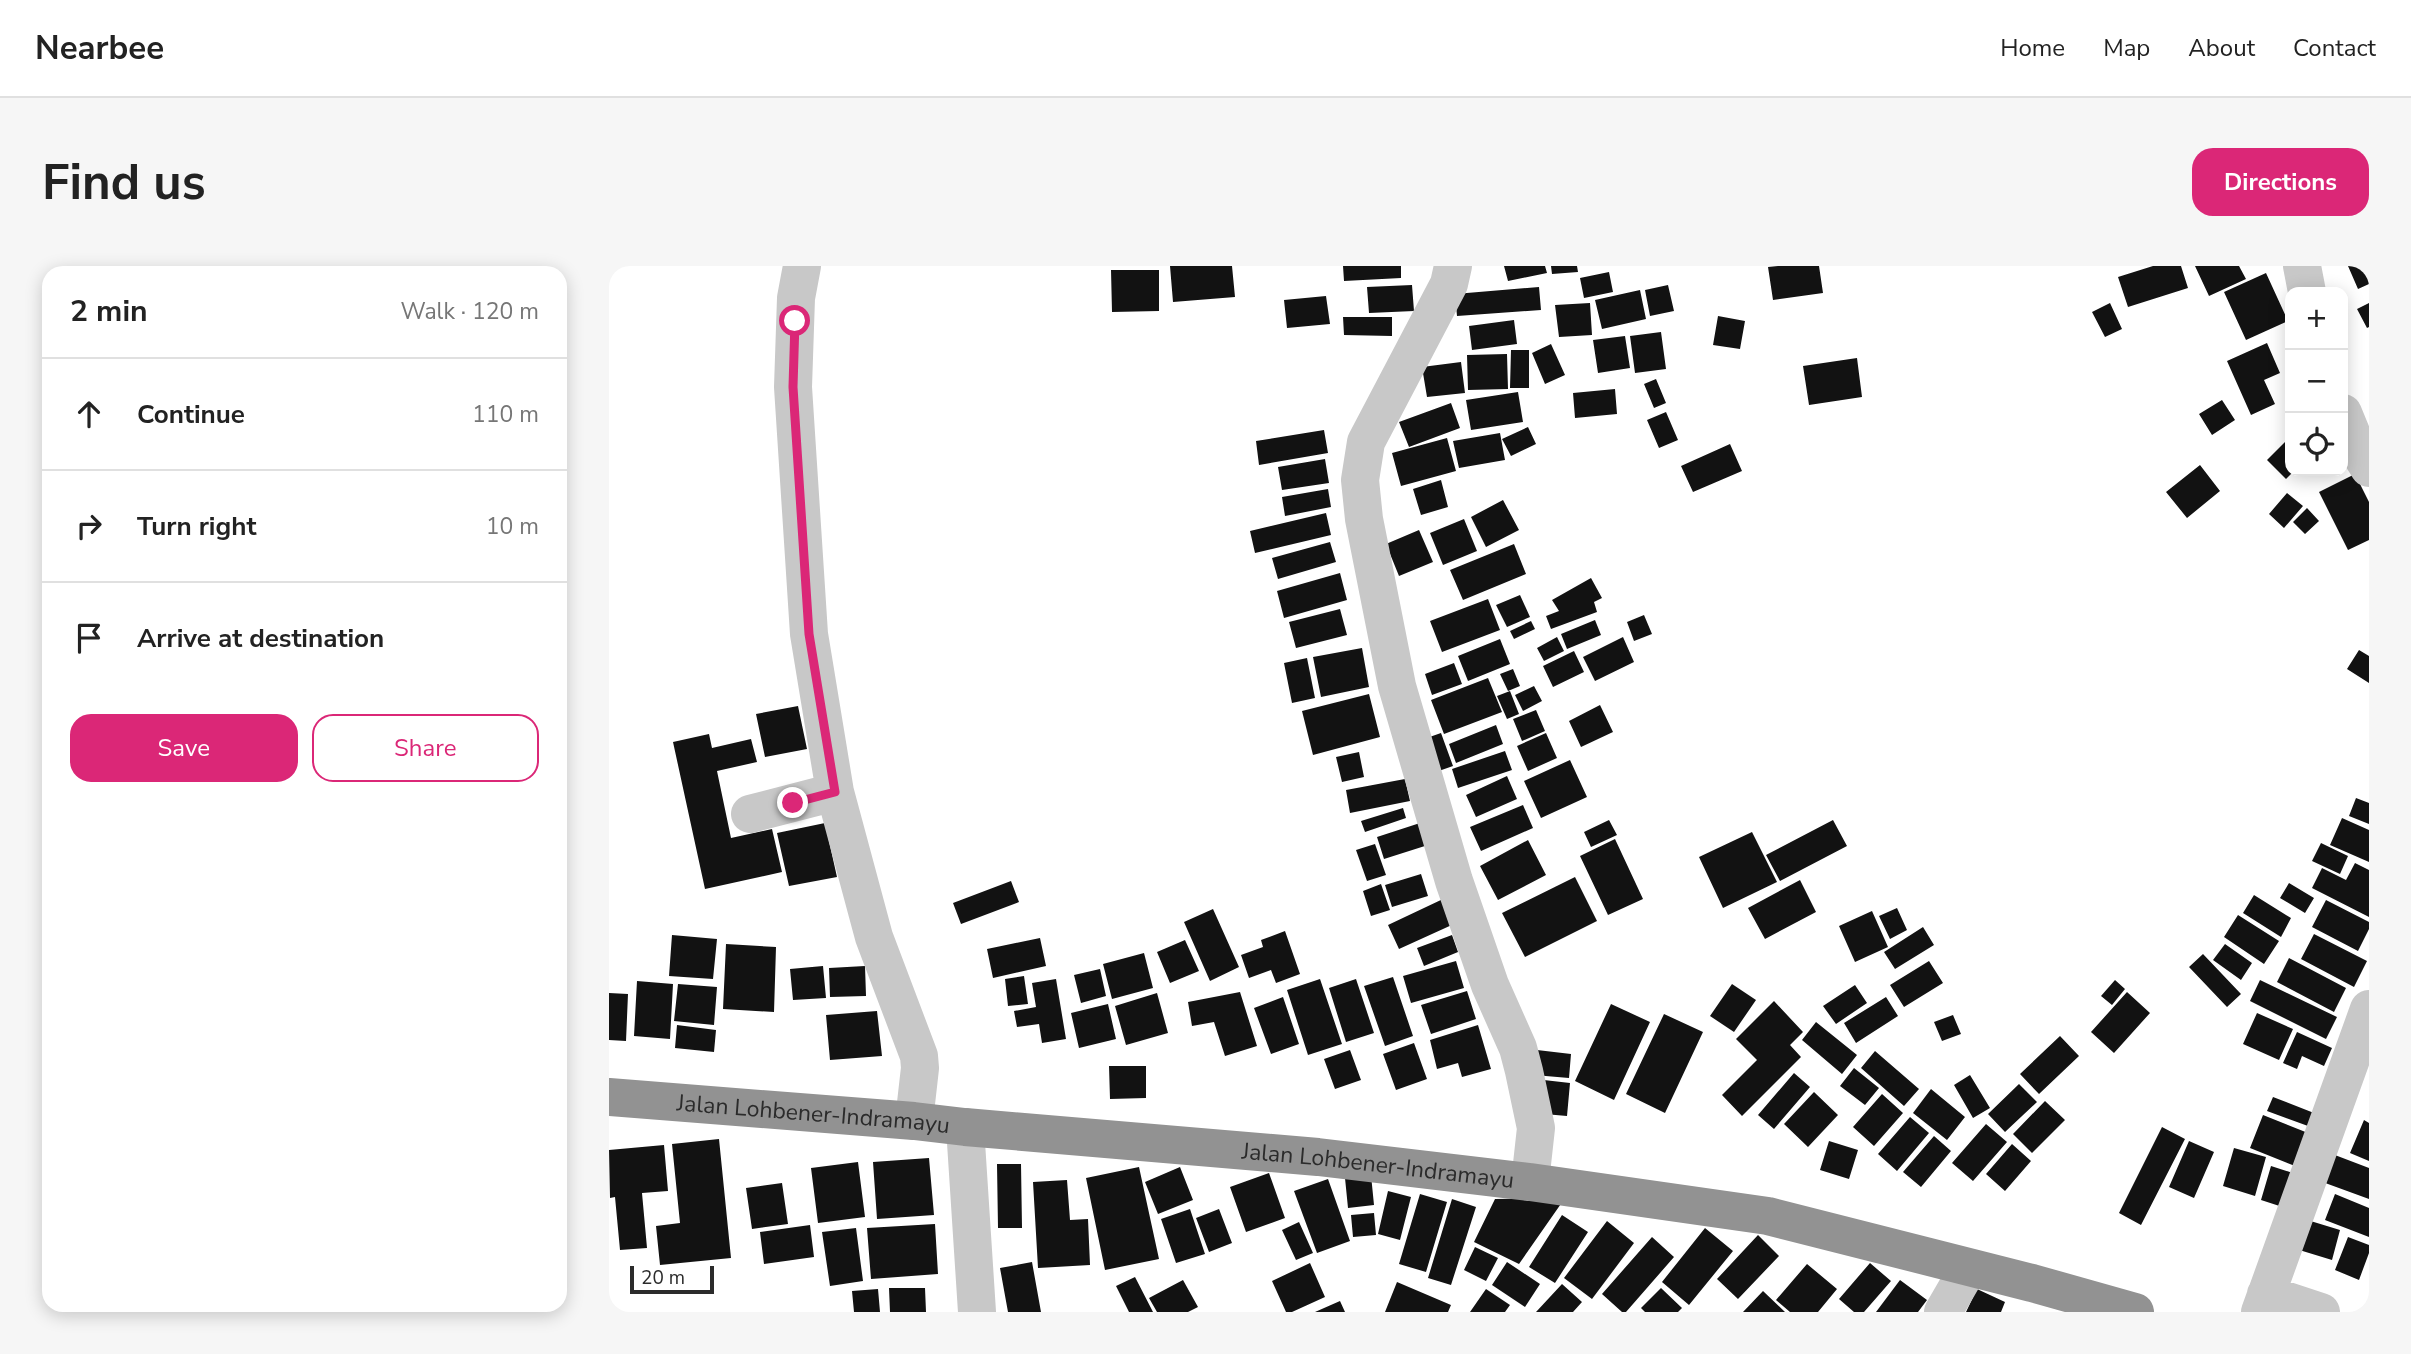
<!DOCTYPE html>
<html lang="en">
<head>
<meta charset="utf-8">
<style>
  body { margin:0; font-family:"Nunito Sans",sans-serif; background:#f6f6f6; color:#222 }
  .controls { position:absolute; right:21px; top:21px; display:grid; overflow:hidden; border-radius:14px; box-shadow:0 4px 18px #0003 }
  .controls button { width:63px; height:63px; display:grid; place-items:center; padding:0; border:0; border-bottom:2px solid #e0e0e0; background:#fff; color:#222; font:35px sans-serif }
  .scale { position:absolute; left:21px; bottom:18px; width:84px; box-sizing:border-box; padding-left:7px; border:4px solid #2b2b2b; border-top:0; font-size:19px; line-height:24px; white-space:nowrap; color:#2b2b2b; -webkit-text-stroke:5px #fff; paint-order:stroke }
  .stop { position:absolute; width:21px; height:21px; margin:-16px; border:5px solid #db2777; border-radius:50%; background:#fff }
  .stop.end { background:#db2777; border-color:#fff; box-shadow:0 2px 7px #0008 }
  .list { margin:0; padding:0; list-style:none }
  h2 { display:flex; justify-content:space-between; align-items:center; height:91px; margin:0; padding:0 28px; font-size:30px }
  h2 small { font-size:23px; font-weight:400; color:#767676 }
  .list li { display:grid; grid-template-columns:46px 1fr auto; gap:21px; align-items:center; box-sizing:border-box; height:112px; padding:0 28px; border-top:2px solid #e0e0e0 }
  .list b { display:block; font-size:26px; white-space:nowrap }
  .list em { font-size:23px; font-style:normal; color:#767676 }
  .actions { display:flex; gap:14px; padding:21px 28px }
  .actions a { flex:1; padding:16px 0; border:2px solid #db2777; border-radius:21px; text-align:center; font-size:24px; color:#db2777 }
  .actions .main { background:#db2777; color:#fff }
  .icon { flex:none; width:38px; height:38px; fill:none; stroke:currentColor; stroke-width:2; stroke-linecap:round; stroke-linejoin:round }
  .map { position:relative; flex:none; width:1760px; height:1046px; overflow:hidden; border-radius:21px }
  header { display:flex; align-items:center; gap:42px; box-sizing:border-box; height:98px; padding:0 35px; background:#fff; border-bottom:2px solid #e0e0e0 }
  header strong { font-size:33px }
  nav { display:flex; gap:38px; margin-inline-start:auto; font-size:24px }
  .intro { display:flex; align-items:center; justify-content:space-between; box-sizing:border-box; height:168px; padding:0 42px }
  h1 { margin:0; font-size:49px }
  .button { padding:18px 32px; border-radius:21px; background:#db2777; color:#fff; font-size:24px; font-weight:700 }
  main { display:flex; gap:42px; padding:0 42px }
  aside { flex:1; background:#fff; border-radius:21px; box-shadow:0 4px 18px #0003 }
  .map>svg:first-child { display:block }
  .building { fill:#121212 }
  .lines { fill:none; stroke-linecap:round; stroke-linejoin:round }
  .minor { stroke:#c8c8c8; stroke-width:38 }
  .highway { stroke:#929292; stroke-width:38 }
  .route { stroke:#db2777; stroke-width:9 }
  .labels { text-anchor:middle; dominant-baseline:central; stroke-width:7; stroke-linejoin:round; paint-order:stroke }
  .street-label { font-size:23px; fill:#2b2b2b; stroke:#fff }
</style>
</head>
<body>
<header>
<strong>Nearbee</strong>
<nav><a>Home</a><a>Map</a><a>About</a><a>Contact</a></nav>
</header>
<div class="intro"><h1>Find us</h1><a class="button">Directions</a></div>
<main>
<aside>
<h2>2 min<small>Walk · 120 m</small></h2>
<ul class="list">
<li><svg class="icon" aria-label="ahead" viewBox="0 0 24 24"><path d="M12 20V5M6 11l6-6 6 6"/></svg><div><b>Continue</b></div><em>110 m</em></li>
<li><svg class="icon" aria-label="right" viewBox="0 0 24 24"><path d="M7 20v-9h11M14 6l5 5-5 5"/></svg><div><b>Turn right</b></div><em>10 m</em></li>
<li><svg class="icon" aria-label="arrive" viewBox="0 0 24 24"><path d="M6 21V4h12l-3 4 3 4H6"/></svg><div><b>Arrive at destination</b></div></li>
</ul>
<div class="actions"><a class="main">Save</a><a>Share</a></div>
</aside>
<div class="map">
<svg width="1760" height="1046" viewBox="0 0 1760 1046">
  <rect width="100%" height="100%" fill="#fff"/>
  <path class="building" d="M561 0H623L626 31 564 36Z
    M734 0H792V12L735 15Z
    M895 0H936L938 7 899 15Z
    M942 0H968L969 6 943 8Z
    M1169 0H1210L1214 27 1164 34 1159 1Z
    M1544 0H1572L1579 22 1519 41 1509 11Z
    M1586 0H1630L1637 13 1600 30Z
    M1739 0H1760V18L1749 23Z
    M502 4H550V45L503 46Z
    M1000 6 1004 26 975 32 971 12Z
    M1657 7 1679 55 1637 74 1615 26Z
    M803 19 805 45 760 47 758 21Z
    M1059 19 1065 45 1041 50 1036 24Z
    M930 21 932 44 848 50 846 28Z
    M1031 24 1037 53 993 63 986 34Z
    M717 30 721 58 678 62 675 34Z
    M981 37 983 69 950 71 946 39Z
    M1501 37 1513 63 1496 71 1483 46Z
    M1760 37V61L1758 62 1748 43Z
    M1109 50 1136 55 1131 83 1104 79Z
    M734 51H783V70L735 69Z
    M905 54 908 78 863 84 860 60Z
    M1052 66 1057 103 1026 107 1021 70Z
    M1016 70 1021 102 989 107 984 74Z
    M1658 77 1671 107 1655 114 1666 138 1642 149 1618 95Z
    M942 78 956 109 936 118 923 87Z
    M902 84H920V122H901Z
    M898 88 899 123 859 124 858 89Z
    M1248 92 1253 131 1200 139 1194 100Z
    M852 96 856 127 818 131 813 101Z
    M1047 113 1057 137 1045 142 1035 118Z
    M1006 123 1008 148 966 152 964 127Z
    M909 126 914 156 862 164 857 134Z
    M1613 134 1626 154 1603 169 1590 148Z
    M842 137 851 162 800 181 790 156Z
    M1057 146 1069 174 1050 182 1038 154Z
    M919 161 927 178 902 190 893 173Z
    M715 164 719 187 650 199 647 175Z
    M891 167 896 194 850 202 844 175Z
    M1681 171V205H1685L1677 213 1658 194Z
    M838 172 847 205 792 220 783 187Z
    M1121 178 1133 205 1084 226 1072 200Z
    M716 193 720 217 673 224 669 201Z
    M1591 199 1611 225 1578 252 1557 226Z
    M1746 208 1760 236V274L1739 284 1710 226Z
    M832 214 839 241 812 249 804 223Z
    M719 223 722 241 676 250 673 231Z
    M1678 227 1694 240 1675 262 1660 248Z
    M894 234 910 264 877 281 862 251Z
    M1698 242 1710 255 1696 268 1684 256Z
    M717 247 722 269 646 287 641 265Z
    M855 253 868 285 834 299 821 267Z
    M810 264 824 296 790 310 777 278Z
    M721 276 727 296 669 313 663 292Z
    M905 278 917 308 854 334 841 304Z
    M731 307 738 334 675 352 668 325Z
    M982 312 993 332 985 336 988 346 942 363 937 350 950 345 943 334Z
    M911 329 921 351 898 361 887 339Z
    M879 333 891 364 833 386 821 355Z
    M731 343 738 369 687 382 680 356Z
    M1035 349 1043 368 1025 375 1018 356Z
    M986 354 992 369 958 383 952 368Z
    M922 355 926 363 905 373 901 365Z
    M948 371 955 385 935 395 928 382Z
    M1014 371 1025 396 986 415 974 391Z
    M891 373 901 398 859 415 849 390Z
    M753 382 760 421 712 431 704 391Z
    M1750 384 1760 390V417L1738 403Z
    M965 385 975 406 944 421 934 400Z
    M698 392 706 432 683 437 675 397Z
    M845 397 853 418 823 429 816 408Z
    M904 403 911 420 899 425 891 408Z
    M879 412 893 446 835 468 822 434Z
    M925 420 933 435 914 445 906 429Z
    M901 425 910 448 898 453 888 430Z
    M760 428 771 471 704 489 693 445Z
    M991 439 1004 466 972 481 960 455Z
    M189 440 198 483 156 491 147 448Z
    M927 444 936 465 913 475 904 453Z
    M887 459 894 478 847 497 840 478Z
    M832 467 844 500 824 507 812 474Z
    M937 467 948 492 919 505 908 480Z
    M100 468 103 482 142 473 148 496 108 505 122 572 163 563 173 606 96 623 64 476Z
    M896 485 903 504 849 522 843 503Z
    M750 486 755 511 733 516 727 491Z
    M961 494 978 531 932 552 915 515Z
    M898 510 908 533 867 551 857 529Z
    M796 513 801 535 741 547 737 524Z
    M1747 532 1760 537V558L1740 550Z
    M914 539 924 562 872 585 861 561Z
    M794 542 797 552 756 566 752 555Z
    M1733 552 1760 564V596L1721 579Z
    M1000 554 1008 569 982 581 975 566Z
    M1224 554 1238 580 1171 615 1157 589Z
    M216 557 228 611 180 620 168 567Z
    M811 557 819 579 775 593 768 571Z
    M1143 566 1168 616 1114 642 1090 591Z
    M1006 573 1034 633 999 649 971 590Z
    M919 574 937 609 889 634 871 600Z
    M1712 577 1739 590 1731 608 1703 595Z
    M766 578 777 609 758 615 747 584Z
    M1746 597 1760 604V651L1703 622 1713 602 1737 614Z
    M812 608 819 630 783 641 776 619Z
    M966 611 988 655 916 691 893 647Z
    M1191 614 1207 646 1156 673 1139 642Z
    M402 615 410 636 352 658 344 637Z
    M1680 617 1705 632 1696 647 1671 632Z
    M772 618 781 644 762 650 754 625Z
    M1645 629 1682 652 1672 671 1634 647Z
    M834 633 845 658 790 683 779 659Z
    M1717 634 1760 656V663L1749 685 1703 661Z
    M1288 642 1298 664 1281 673 1270 650Z
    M604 643 630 701 601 715 575 656Z
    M1263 645 1279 681 1246 696 1230 660Z
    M1629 649 1670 675 1655 698 1615 671Z
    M1314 661 1325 679 1286 703 1275 686Z
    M676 665 691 708 667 717 662 704 640 712 632 689 654 681 652 674Z
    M1705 668 1758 695 1745 721 1692 693Z
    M63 669 108 673 104 713 60 710Z
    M843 669 849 686 815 700 808 682Z
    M431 672 437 700 384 712 378 683Z
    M576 674 590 705 561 717 548 686Z
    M117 678 167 681 165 746 114 743Z
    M1616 678 1643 697 1632 714 1604 694Z
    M535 687 544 722 503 733 494 698Z
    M1594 688 1632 728 1618 741 1580 701Z
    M1680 692 1737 722 1725 746 1668 716Z
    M847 695 855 722 802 737 794 710Z
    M1320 695 1334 717 1295 741 1281 719Z
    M214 700 217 732 184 734 181 703Z
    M256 700 257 730 221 731 220 702Z
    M491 703 497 730 472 737 465 709Z
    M415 710 419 738 399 740 396 713Z
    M784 711 804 770 776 780 755 720Z
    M447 713 457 773 433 777 430 758 408 761 405 745 427 741 423 717Z
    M711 713 733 778 699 789 678 724Z
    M747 713 765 767 737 776 720 722Z
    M1506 714 1516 723 1503 739 1492 730Z
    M1651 714 1728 751 1717 773 1641 735Z
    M28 715 64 718 61 773 25 770Z
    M69 718 108 721 105 759 65 755Z
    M1123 718 1147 734 1125 766 1101 750Z
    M1246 719 1258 737 1227 758 1214 740Z
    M858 725 867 753 822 768 812 739Z
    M631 726 648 780 616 790 605 756 583 760 579 736Z
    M1518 726 1541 747 1505 787 1482 766Z
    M0 727 19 728 17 775 0 774Z
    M548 727 559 767 517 779 506 740Z
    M674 731 690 778 662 788 645 742Z
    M1277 731 1289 750 1247 777 1235 757Z
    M1165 735 1194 766 1181 779 1192 791 1133 850 1113 829 1148 794 1127 773Z
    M499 738 507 773 470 782 462 747Z
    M1002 738 1041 756 1005 834 966 815Z
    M268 745 273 790 221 794 217 749Z
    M1648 747 1684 763 1670 794 1634 778Z
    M1055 748 1094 766 1056 847 1017 828Z
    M1344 749 1352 768 1333 775 1325 756Z
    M1207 756 1248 789 1233 808 1193 774Z
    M68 759 107 764 105 786 66 782Z
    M869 759 882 803 853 811 849 797 828 803 821 774Z
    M1688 766 1723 782 1715 800 1693 790 1688 803 1674 797Z
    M1451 770 1470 790 1430 828 1411 808Z
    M805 777 818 813 787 824 774 788Z
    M741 784 752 814 726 823 715 793Z
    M928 784 962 788 960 812 925 809Z
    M1266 785 1310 823 1295 840 1252 802Z
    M500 800H537V832L501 833Z
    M1245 802 1270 822 1256 839 1231 820Z
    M1185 807 1201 821 1165 863 1149 849Z
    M1361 809 1381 842 1364 852 1345 819Z
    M926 813 961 817 958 850 924 847Z
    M1410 818 1428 836 1396 866 1379 848Z
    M1322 823 1356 851 1338 874 1304 847Z
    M1205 826 1229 849 1199 881 1175 858Z
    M1273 828 1294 847 1265 880 1244 861Z
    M1664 831 1705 847 1699 860 1658 845Z
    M1436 835 1456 854 1423 887 1404 868Z
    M1654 849 1699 867 1686 900 1641 882Z
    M1301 851 1320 867 1288 905 1269 888Z
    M1755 854 1760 857V895L1741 887Z
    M1377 858 1398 876 1364 915 1343 897Z
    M1553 861 1576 873 1532 959 1510 947Z
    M1325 870 1342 885 1312 921 1294 906Z
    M110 873 122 992 51 999 47 960 71 957 63 878Z
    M1220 875 1249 884 1240 913 1211 904Z
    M1580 875 1605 886 1585 932 1560 921Z
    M1403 878 1422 895 1396 925 1377 908Z
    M55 879 59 925 33 927 38 982 11 984 6 931 1 932 0 884Z
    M1625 882 1657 891 1646 930 1614 920Z
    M1718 886 1760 902V933L1708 914Z
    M320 892 325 949 268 953 264 896Z
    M249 896 256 951 209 957 202 902Z
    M388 898H412L413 962H389Z
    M1662 900 1690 909 1680 943 1652 934Z
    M530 901 550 993 496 1004 477 912Z
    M571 901 584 934 549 948 536 916Z
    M660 907 676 952 637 966 621 921Z
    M762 909 765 939 739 942 736 912Z
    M719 913 741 975 708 987 685 925Z
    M458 914 461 954 479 953 481 999 429 1002 424 916Z
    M173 917 179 958 143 963 137 922Z
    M779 925 802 931 791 974 769 968Z
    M811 928 838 936 817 1006 790 998Z
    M1726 928 1760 942V971L1716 954Z
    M956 932 910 998 865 976 886 933Z
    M843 933 867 941 842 1019 819 1012Z
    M581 943 596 988 567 997 552 953Z
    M610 943 623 977 600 986 587 952Z
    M765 947 767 969 744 971 742 949Z
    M953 949 979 966 946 1017 920 1001Z
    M1695 953 1731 964 1723 994 1687 983Z
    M998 955 1025 977 983 1033 955 1012Z
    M690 956 704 987 687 994 673 964Z
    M326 958 329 1008 262 1013 258 962Z
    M201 959 205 991 155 998 151 966Z
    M247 962 254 1015 221 1020 213 966Z
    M1096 962 1124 985 1080 1039 1053 1016Z
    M1149 969 1170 990 1129 1033 1108 1013Z
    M1043 971 1065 991 1017 1046H1013L993 1028Z
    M1739 971 1760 979V987L1750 1014 1726 1004Z
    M866 981 889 992 877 1015 855 1004Z
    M423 996 432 1046H399L391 1002Z
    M898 996 931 1018 916 1041 883 1019Z
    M701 997 716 1031 683 1046H677L663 1015Z
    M1261 997 1282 1015 1255 1046H1245L1230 1033Z
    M1198 998 1228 1023 1209 1046H1181L1167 1034Z
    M526 1011 544 1046H520L507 1020Z
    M574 1014 589 1041 579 1046H548L540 1032Z
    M1291 1014 1318 1034 1309 1046H1267Z
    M788 1016 842 1039 839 1046H776Z
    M953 1018 973 1036 964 1046H927Z
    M280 1022H316L317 1046H281Z
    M1052 1022 1073 1042 1069 1046H1036L1032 1042Z
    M269 1023 271 1046H245L243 1025Z
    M877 1023 901 1039 896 1046H861Z
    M1368 1023 1396 1036 1392 1046H1357Z
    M1154 1025 1176 1046H1134Z
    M731 1035 736 1046H706Z"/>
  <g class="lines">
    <path class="minor" d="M193 0 187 32 184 121 200 368 226 526 265 671 310 790 311 802 305 855
      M844 0 840 18 757 176 751 214 755 253 788 420 845 615 881 719 909 782 915 805 927 862 921 916
      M1693 0 1698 26
      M1734 147 1750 186 1760 202
      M141 548 226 526
      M356 861 368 1046
      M1657 1028 1712 1046
      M1334 1046 1359 1003
      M1651 1046 1760 743"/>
    <path class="highway" id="s1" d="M0 831 305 855 356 861 709 891 921 916 1159 950 1423 1017 1526 1046"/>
  </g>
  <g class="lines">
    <path class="route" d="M184 537 226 526 200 368 184 121 186 55"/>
  </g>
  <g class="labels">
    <g class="street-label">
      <text stroke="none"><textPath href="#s1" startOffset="205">Jalan Lohbener-Indramayu</textPath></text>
      <text stroke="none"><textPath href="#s1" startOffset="772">Jalan Lohbener-Indramayu</textPath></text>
    </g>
  </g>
</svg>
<div class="controls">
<button>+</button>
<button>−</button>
<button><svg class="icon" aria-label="locate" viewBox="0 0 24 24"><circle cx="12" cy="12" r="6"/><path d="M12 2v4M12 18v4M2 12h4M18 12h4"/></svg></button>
</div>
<div class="scale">20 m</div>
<div class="stop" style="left:186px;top:55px"></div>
<div class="stop end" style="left:184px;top:537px"></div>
</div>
</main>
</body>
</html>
